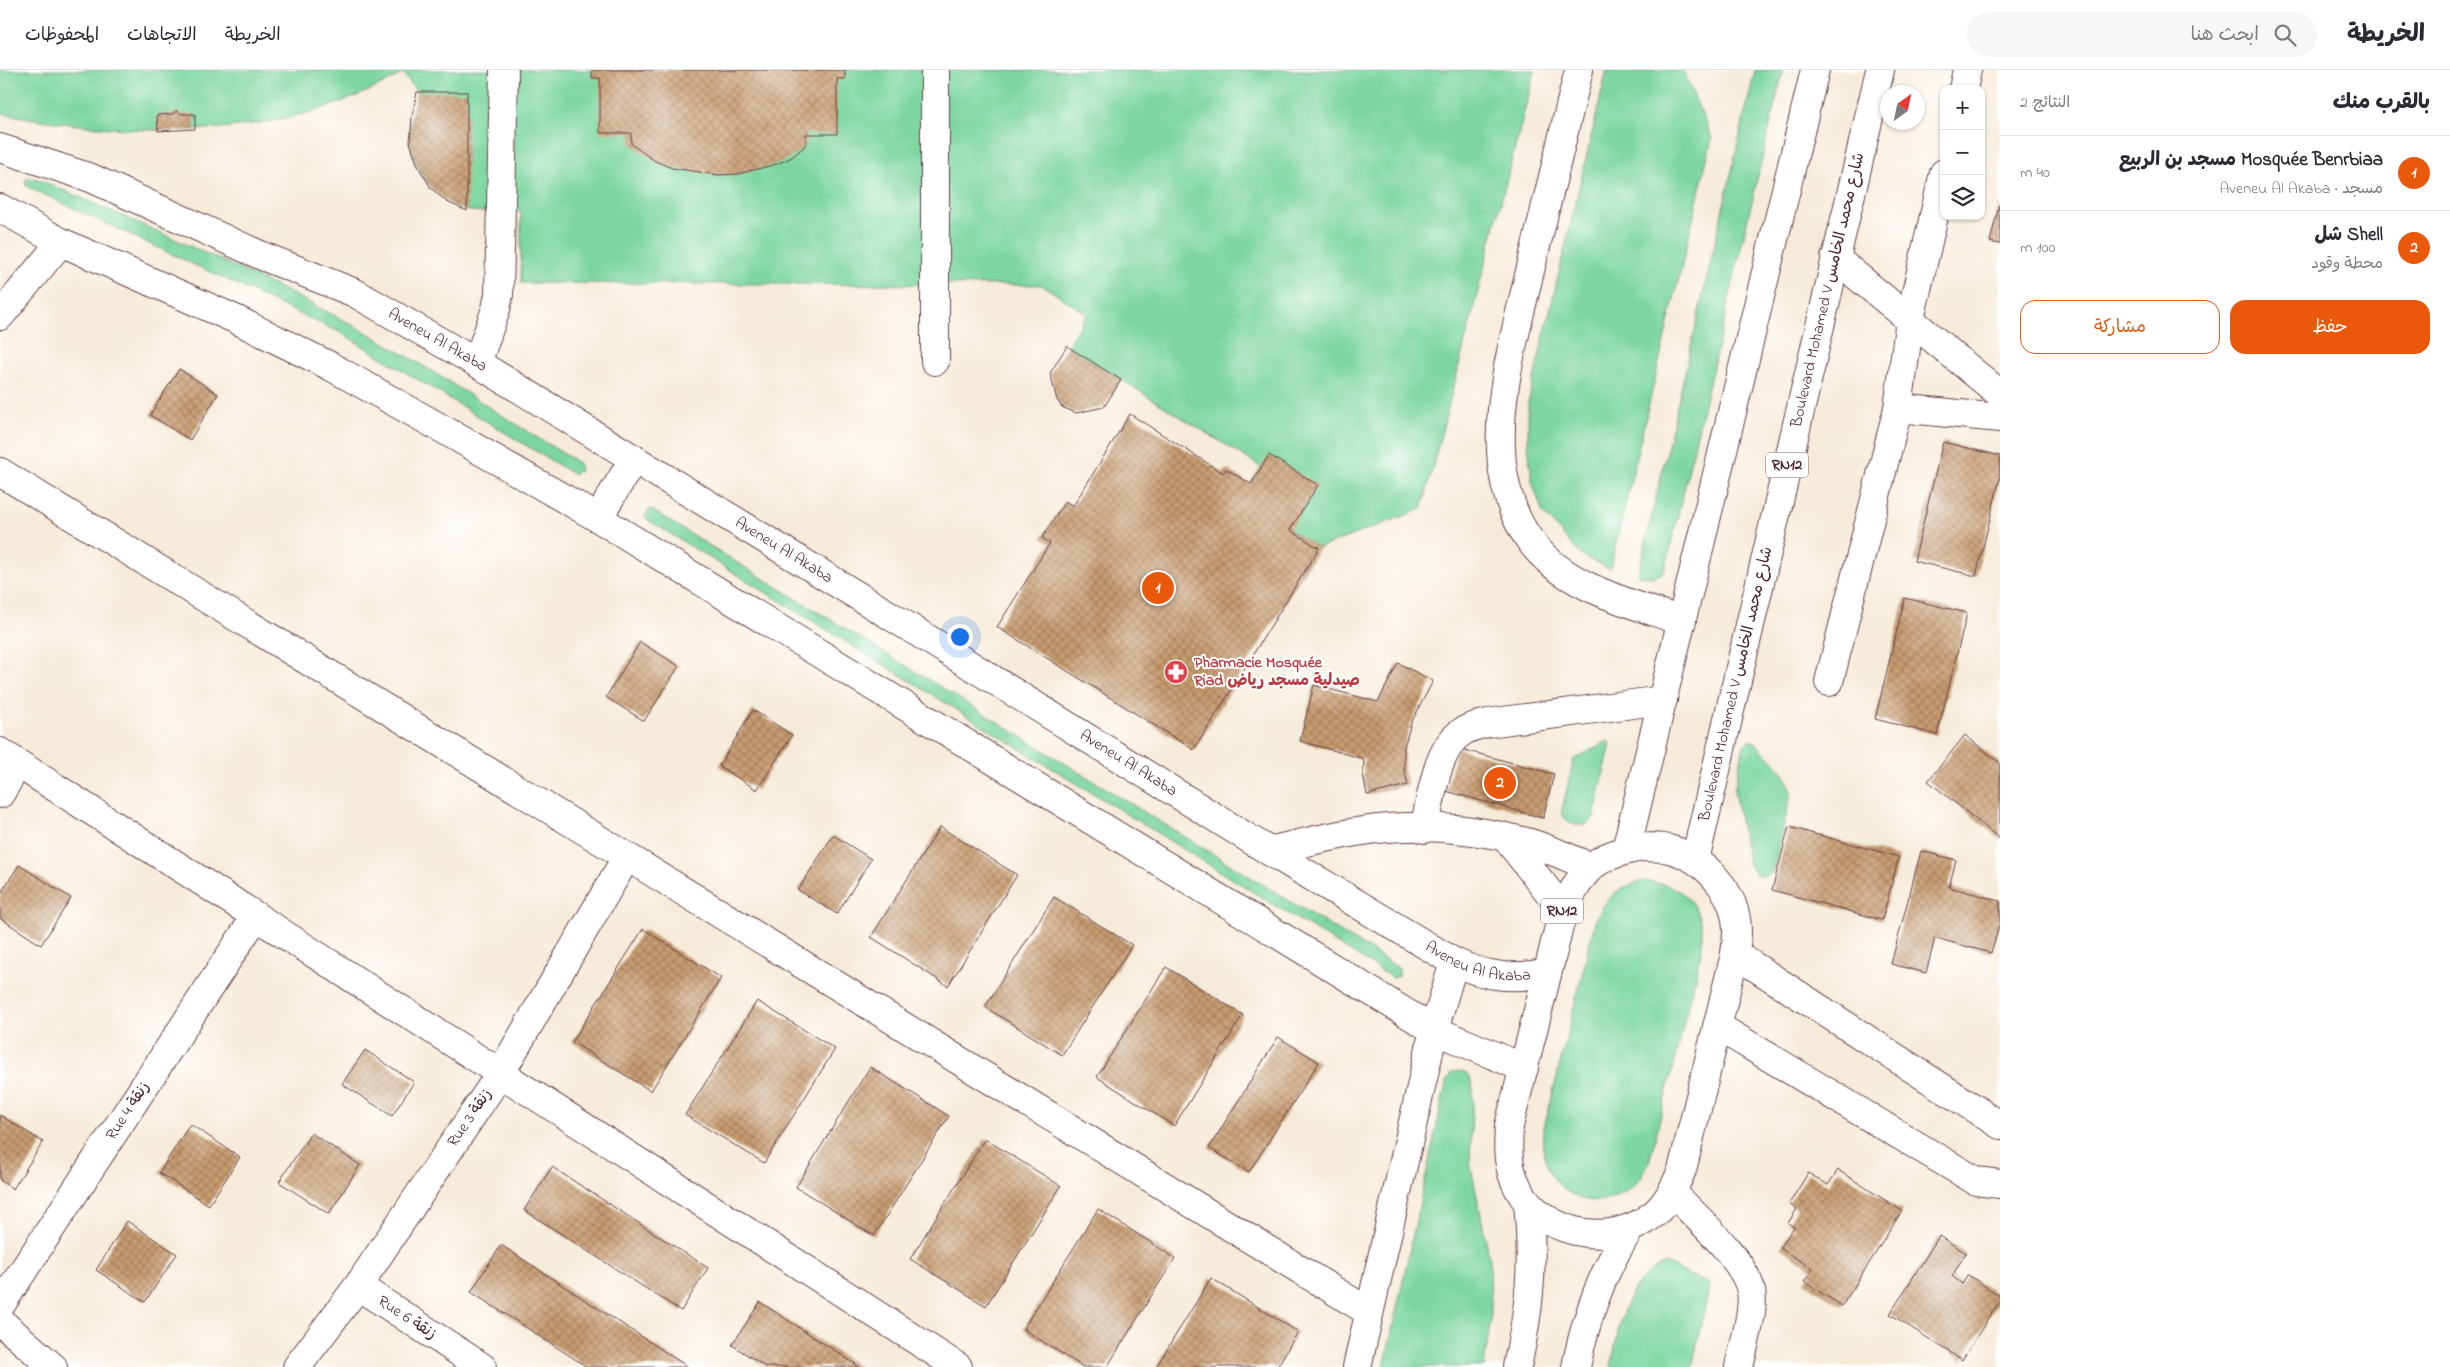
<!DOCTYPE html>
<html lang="ar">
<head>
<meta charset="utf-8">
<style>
  body { margin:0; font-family:"Indie Flower","Playpen Sans Arabic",sans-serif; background:#f7f7f7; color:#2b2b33; direction:rtl }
  .controls { position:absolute; right:15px; top:15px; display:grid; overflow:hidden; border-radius:10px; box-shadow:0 1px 4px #0004 }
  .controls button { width:45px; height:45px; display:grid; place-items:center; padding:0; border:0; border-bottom:1px solid #e1e1e2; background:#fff; color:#2b2b33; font:25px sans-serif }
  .compass { position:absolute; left:1880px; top:15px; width:45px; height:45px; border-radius:50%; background:#fff; box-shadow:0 1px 4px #0004; rotate:33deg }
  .you { position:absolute; left:959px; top:566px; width:18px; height:18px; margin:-12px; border:4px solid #fff; border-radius:50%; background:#1a73e8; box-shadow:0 0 0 8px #1a73e833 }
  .badge { display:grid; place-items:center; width:32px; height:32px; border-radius:50%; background:#ea580c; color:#fff; font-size:16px; font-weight:700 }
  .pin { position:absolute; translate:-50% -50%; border:2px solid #fff; box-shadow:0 1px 5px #0006 }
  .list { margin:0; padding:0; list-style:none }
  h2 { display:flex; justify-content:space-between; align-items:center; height:65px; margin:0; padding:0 20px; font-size:21px }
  h2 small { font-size:16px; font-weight:400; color:#7c7c81 }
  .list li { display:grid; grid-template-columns:32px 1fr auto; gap:15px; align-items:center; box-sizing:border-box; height:75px; padding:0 20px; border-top:1px solid #e1e1e2 }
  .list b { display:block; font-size:19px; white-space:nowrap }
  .list p { margin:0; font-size:16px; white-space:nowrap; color:#7c7c81 }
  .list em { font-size:16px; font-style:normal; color:#7c7c81 }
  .actions { display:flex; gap:10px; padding:15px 20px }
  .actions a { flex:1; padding:11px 0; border:1px solid #ea580c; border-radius:15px; text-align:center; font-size:18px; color:#ea580c }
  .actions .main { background:#ea580c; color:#fff }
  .icon { flex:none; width:28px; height:28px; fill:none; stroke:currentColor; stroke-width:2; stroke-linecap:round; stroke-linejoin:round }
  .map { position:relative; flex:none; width:2000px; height:1297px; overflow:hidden; direction:ltr }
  header { display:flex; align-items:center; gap:30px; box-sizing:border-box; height:70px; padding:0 25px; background:#fff; border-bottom:1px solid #e1e1e2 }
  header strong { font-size:24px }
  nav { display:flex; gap:28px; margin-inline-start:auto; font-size:18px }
  .search { width:350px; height:45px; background:#f7f7f7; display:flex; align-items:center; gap:12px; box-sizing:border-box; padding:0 18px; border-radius:28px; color:#7c7c81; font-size:19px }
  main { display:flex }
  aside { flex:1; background:#fff }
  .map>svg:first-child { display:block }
  .green { fill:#7bd69d; stroke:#627a64 }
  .building { fill:url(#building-cross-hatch) }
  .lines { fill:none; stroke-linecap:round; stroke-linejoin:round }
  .minor-casing { stroke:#643e45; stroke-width:30 }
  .major-casing { stroke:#643e45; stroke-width:30 }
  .minor { stroke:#fff; stroke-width:28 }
  .major { stroke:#fff; stroke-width:28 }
  .labels { text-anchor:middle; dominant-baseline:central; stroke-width:4; stroke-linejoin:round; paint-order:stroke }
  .shield { fill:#fff; stroke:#80626b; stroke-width:1 }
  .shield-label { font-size:15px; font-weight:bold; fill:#4a1f2b }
  .street-label { font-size:16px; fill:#4a1f2b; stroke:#fff }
  .health-label { font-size:16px; font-weight:bold; fill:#be3a42; stroke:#fff; text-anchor:start }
</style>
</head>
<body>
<header>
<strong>الخريطة</strong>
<div class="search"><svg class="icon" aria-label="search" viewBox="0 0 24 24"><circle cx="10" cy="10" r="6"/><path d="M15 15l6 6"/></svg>ابحث هنا</div>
<nav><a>الخريطة</a><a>الاتجاهات</a><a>المحفوظات</a></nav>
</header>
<main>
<aside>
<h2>بالقرب منك<small>النتائج: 2</small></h2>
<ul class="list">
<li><span class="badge">1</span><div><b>Mosquée Benrbiaa مسجد بن الربيع</b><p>مسجد · Aveneu Al Akaba</p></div><em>40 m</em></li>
<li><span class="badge">2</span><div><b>Shell شل</b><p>محطة وقود</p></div><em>100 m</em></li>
</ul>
<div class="actions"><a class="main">حفظ</a><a>مشاركة</a></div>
</aside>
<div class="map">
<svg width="2000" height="1297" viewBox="0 0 2000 1297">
  <defs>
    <pattern id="building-cross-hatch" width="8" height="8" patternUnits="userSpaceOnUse" patternTransform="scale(1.25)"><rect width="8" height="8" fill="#c89c70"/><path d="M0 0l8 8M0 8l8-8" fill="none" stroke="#a47f5c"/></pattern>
  </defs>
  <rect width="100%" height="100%" fill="#fff"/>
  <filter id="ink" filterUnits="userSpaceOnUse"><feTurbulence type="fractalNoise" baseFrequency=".02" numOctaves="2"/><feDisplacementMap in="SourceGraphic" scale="10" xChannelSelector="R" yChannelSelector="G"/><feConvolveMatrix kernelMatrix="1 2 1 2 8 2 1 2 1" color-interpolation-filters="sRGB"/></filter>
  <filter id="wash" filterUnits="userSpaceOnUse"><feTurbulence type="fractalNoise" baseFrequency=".0096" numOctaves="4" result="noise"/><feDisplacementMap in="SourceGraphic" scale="20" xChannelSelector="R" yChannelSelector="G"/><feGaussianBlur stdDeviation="1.12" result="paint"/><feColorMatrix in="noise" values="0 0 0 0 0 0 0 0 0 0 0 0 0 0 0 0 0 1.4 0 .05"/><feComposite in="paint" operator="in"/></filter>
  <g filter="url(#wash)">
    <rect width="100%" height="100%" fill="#f6ebd8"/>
    <path class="green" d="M0 0H1535L1422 439 1319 478 1241 430 1261 397 1067 276 1087 244 1042 215 521 213V141C504 141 483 144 466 140 438 133 413 101 410 72 408 56 414 37 417 22L403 3C282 74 133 68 0 43Z
      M1607 0H1683L1712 68 1610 499 1581 485 1543 443 1532 412 1528 374V333Z
      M1755 0H1783L1666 496 1661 504 1651 507 1638 505Z
      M29 108 38 109C150 158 265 207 373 266 443 306 510 352 579 393L580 401 573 404 343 264 32 119 26 115 25 110Z
      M650 439 1399 898V906L1393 908 648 450 645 446Z
      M1608 671 1611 674 1594 746 1590 753C1578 758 1569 754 1561 744L1574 689Z
      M1748 671H1753C1769 687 1790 702 1791 725L1773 800C1765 812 1755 806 1749 795L1734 721 1744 675Z
      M1644 811C1686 814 1705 837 1702 879L1650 1089C1645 1100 1641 1111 1631 1118 1587 1152 1537 1114 1543 1062L1595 852C1605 828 1618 816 1644 811Z
      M1458 1001C1469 1003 1471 1008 1473 1019L1470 1092 1490 1190 1491 1245 1484 1297H1384L1446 1013 1451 1003Z
      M1665 1193 1710 1215 1692 1297H1611C1620 1254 1622 1214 1665 1193Z"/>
    <g id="blocks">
      <path class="building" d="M592 0H845V9H837V64H806V75L792 87 777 94 738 104 719 105 672 98 655 91 631 74V63H600V8H592Z
        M417 22H467V141L447 132 431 118 418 96 410 72 412 47Z
        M177 41 182 44H195V59L158 61 157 45 172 44Z
        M1999 135H2000V174L1990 172Z
        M1067 276 1121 310 1104 337 1076 343 1062 337 1057 330 1050 303Z
        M179 299 218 324 190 370 150 345Z
        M1130 344 1223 403 1226 399 1251 414 1269 385 1318 415 1290 460 1319 478 1194 680 997 557 1050 473 1042 468 1065 431 1073 436Z
        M1943 372 2000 386V408L1976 506 1914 491Z
        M1905 528 1967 543 1937 665 1875 649Z
        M640 572 679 596 644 651 606 627Z
        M1398 593 1433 611 1411 653 1404 677V699L1408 715 1367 725 1363 704 1364 689 1300 671 1314 615 1378 632Z
        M753 640 792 665 757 720 719 696Z
        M1965 665 2000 693V769L1928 711Z
        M1457 678 1554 704 1543 748 1446 721Z
        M940 757 1017 805 948 916 871 867Z
        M1789 757 1899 787 1882 850 1772 820Z
        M833 765 871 789 837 844 798 820Z
        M1921 781 1956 790 1949 817 2000 831V852L1991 883 1935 868 1926 903 1891 894Z
        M19 795 71 828 41 875 0 848V824Z
        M1054 827 1132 875 1062 985 985 937Z
        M643 859 721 908 651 1021 572 972Z
        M1166 897 1243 945 1174 1056 1097 1007Z
        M757 931 835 979 764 1093 685 1045Z
        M1278 967 1319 992 1249 1102 1209 1078Z
        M365 980 414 1012 392 1046 342 1014Z
        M870 997 949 1046 874 1166 796 1117Z
        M0 1045 43 1072 13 1119 0 1110Z
        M190 1054 240 1087 209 1135 159 1103Z
        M311 1063 360 1095 329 1144 279 1112Z
        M985 1069 1061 1116 986 1236 910 1189Z
        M552 1097 708 1198 681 1241 524 1140Z
        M1838 1100 1902 1141 1842 1236 1804 1212 1813 1199 1780 1178 1794 1157 1788 1153 1797 1139 1789 1134 1808 1103 1828 1115Z
        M1098 1139 1175 1188 1107 1297H1083L1023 1259Z
        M127 1151 177 1184 145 1232 96 1200Z
        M1939 1166 1966 1183 1952 1206 1962 1214 1968 1205 2000 1226V1230L1962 1290 1890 1244Z
        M501 1175 553 1209 688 1297H587L575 1289 471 1222Z
        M1211 1208 1298 1262 1277 1297H1156Z
        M760 1232 812 1266 860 1297H766L732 1275Z"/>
    </g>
  </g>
  <g filter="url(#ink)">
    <use href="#blocks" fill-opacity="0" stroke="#643e45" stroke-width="1"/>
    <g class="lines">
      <g class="minor-casing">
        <g id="minor">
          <path d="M935 0V291"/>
          <path d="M1579 0C1562 68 1546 137 1529 205 1516 261 1498 322 1501 380 1502 410 1511 444 1529 469 1562 517 1630 533 1682 551"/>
          <path d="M1963 19 1967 0"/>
          <path id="s1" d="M0 78 91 108 260 185 355 223 477 293 912 559 1269 781 1454 892C1486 907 1514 910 1547 902"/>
          <path d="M0 138 61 172 235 249 330 296 439 357 598 448 1434 960 1524 998"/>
          <path d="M1835 188 2000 324"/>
          <path d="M0 246 61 172"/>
          <path d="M477 293 496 239 499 224 504 0"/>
          <path d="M1898 338 2000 348"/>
          <path d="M0 402 1369 1242"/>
          <path d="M598 448 633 390"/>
          <path d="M1829 612 1898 338 1910 249 1944 103"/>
          <path d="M0 682 958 1297"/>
          <path d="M0 724 18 694"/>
          <path d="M1424 759C1431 731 1436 678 1462 662 1469 657 1480 655 1488 653L1663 630"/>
          <path d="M1506 768 1563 840"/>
          <path d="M1269 781C1310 771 1362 758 1405 757 1446 756 1491 762 1530 773 1550 779 1571 789 1591 797"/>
          <path d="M1735 884 2000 1055"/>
          <path d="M1717 956 1976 1111 2000 1114"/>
          <path d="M1673 1123C1695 1146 1745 1190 1751 1221 1755 1239 1743 1278 1739 1297"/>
          <path d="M358 1216 482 1297"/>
          <path d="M0 1236 256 846"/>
          <path d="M0 1251 53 1297"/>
          <path d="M297 1297 358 1216 500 1004 626 788"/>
          <path d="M1357 1297 1434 960 1454 892"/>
        </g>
      </g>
      <g class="major-casing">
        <path id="major" d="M1642 777C1651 777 1661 777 1669 779 1705 788 1737 823 1737 861 1737 868 1736 876 1735 884L1682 1100C1675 1116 1668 1132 1654 1144 1609 1181 1535 1164 1514 1109 1507 1092 1508 1074 1509 1056L1563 841C1583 798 1594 786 1642 777Z
          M1626 780 1815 0
          M1695 790 1880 0
          M1517 1297C1530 1237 1534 1194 1528 1133
          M1576 1297C1586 1247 1602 1201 1630 1159"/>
      </g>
      <use href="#minor" class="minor"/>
      <use href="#major" class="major"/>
    </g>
  </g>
  <defs>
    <g id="pharmacy-disc" transform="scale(1.25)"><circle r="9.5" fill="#e0444e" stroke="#fff"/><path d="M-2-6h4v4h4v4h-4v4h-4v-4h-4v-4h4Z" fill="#fff"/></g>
  </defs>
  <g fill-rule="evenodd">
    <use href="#pharmacy-disc" x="1176" y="602"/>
  </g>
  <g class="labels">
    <g class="shield">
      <rect x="1766" y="382.5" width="42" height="25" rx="4"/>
      <rect x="1541" y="828.5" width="42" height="25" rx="4"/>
    </g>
    <g class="shield-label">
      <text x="1787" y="395">RN12</text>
      <text x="1562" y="841">RN12</text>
    </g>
    <g class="street-label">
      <text transform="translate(1828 220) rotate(-77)">Boulevard Mohamed V شارع محمد الخامس</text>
      <text stroke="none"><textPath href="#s1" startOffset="479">Aveneu Al Akaba</textPath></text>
      <text stroke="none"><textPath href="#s1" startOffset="884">Aveneu Al Akaba</textPath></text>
      <text transform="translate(1736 614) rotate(-77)">Boulevard Mohamed V شارع محمد الخامس</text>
      <text stroke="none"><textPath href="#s1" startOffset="1289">Aveneu Al Akaba</textPath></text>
      <text stroke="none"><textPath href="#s1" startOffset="1694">Aveneu Al Akaba</textPath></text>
      <text transform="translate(128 1041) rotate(-57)">Rue 4 زنقة</text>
      <text transform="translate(470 1048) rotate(-56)">Rue 3 زنقة</text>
      <text transform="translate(407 1248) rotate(33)">Rue 6 زنقة</text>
    </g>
    <g class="health-label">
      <text x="1194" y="593">Pharmacie Mosquée<tspan x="1194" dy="18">Riad صيدلية مسجد رياض</tspan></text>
    </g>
  </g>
</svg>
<div class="controls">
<button>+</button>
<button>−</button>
<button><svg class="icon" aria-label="layers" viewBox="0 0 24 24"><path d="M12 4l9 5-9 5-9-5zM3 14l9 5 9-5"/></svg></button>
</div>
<svg class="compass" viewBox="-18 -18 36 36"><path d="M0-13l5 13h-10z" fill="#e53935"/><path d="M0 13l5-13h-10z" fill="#7c7c81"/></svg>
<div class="you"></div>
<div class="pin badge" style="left:1158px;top:518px">1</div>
<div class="pin badge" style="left:1500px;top:713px">2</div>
</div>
</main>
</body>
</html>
